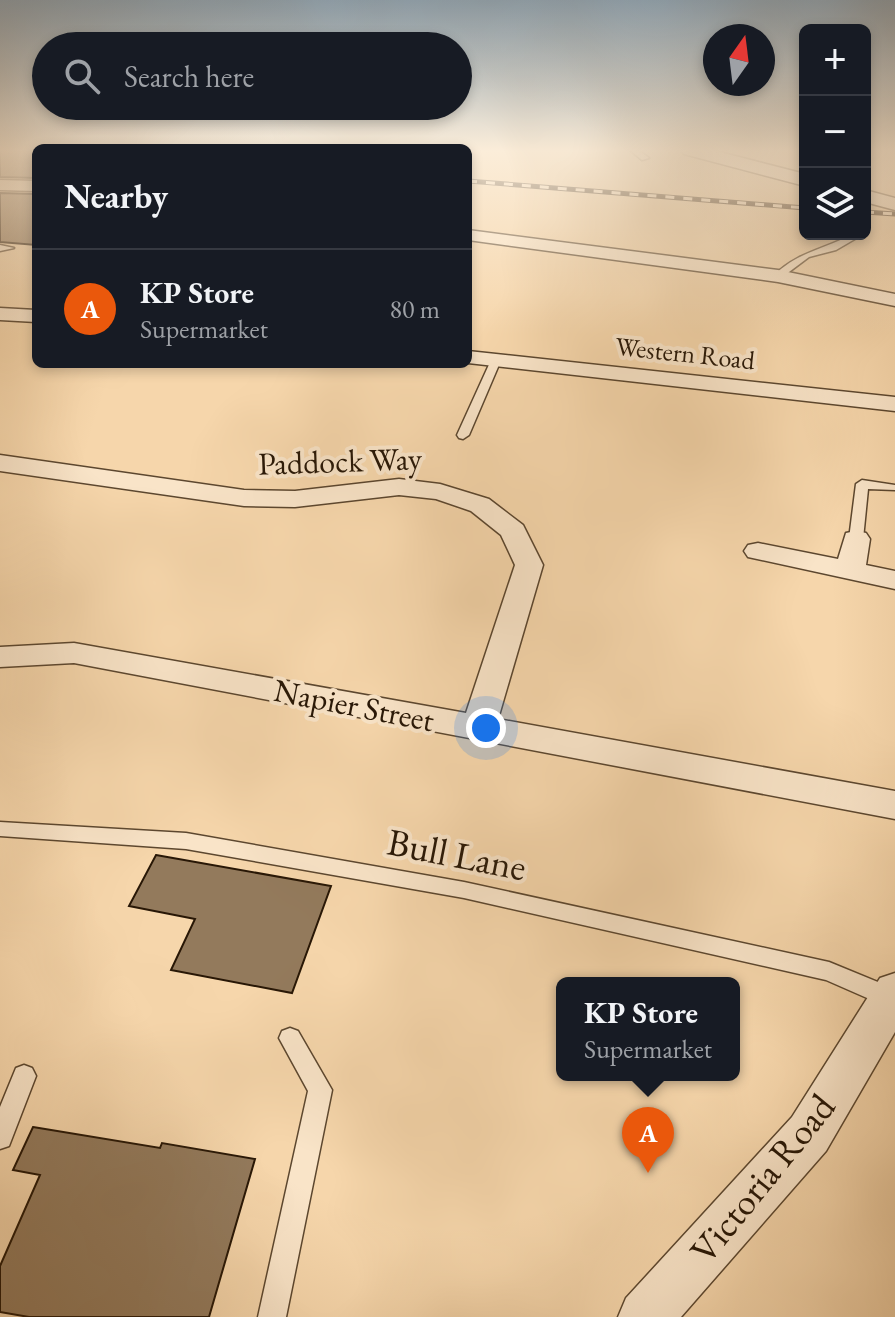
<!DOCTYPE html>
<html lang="en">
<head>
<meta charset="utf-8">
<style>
  body { margin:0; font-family:"EB Garamond",serif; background:#20242c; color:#f1f3f6 }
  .controls { position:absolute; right:24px; top:24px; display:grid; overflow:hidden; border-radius:12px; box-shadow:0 4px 12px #0003 }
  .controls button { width:72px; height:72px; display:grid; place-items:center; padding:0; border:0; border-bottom:2px solid #363941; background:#171b24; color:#f1f3f6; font:40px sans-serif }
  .compass { position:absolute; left:703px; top:24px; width:72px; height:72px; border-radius:50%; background:#171b24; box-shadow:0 4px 12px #0003; rotate:14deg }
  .you { position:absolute; left:486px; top:728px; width:28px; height:28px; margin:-20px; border:6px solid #fff; border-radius:50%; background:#1a73e8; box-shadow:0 0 0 12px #1a73e833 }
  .badge { display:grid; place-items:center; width:52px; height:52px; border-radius:50%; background:#ea580c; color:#fff; font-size:26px; font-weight:700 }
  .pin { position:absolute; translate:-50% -66px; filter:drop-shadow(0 2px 4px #0008) }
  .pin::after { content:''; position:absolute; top:42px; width:28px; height:24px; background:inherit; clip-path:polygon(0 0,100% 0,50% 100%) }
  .popup { position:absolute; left:556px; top:977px; width:184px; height:104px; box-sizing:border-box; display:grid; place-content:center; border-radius:12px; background:#171b24; filter:drop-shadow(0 2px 6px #0005); font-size:26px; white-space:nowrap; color:#9ea1a6 }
  .popup b { font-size:30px; color:#f1f3f6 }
  .popup::after { content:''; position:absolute; left:50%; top:100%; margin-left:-16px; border:16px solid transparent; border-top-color:#171b24 }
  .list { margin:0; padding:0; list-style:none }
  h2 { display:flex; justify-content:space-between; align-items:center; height:104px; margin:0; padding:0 32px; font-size:34px }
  h2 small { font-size:26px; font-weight:400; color:#9ea1a6 }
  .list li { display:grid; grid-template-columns:52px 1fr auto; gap:24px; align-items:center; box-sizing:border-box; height:120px; padding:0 32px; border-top:2px solid #363941 }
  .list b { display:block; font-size:30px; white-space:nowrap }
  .list p { margin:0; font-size:26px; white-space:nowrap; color:#9ea1a6 }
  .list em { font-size:26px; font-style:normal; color:#9ea1a6 }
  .icon { flex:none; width:44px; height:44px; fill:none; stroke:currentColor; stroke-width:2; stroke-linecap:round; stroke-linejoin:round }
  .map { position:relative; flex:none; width:895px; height:1317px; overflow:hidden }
  .search { position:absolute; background:#171b24; box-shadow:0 4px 12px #0003; left:32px; top:32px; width:440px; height:88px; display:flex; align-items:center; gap:20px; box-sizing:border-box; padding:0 28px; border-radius:44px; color:#9ea1a6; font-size:30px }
  .panel { position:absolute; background:#171b24; box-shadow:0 4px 12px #0003; left:32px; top:144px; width:440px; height:224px; border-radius:12px }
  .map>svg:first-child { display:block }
  .building { fill:#937a5c; stroke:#281706; stroke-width:2 }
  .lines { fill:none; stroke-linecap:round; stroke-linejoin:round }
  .service-casing { stroke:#5c472f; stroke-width:3 }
  .minor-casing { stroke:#5c472f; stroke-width:3 }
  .tertiary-casing { stroke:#5c472f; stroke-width:3 }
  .service { fill:#f9e4c8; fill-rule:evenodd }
  .minor { fill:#f9e4c8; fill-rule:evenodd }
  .tertiary { fill:#f9e4c8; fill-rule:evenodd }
  .rail-casing { stroke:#281706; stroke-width:5 }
  .rail { stroke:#f9e4c8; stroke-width:3; stroke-dasharray:9; stroke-linecap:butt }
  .labels { text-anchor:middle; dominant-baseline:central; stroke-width:8; stroke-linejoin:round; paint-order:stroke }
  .far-street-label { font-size:26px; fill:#281706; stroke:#f9e4c8 }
  .street-label { font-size:32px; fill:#281706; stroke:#f9e4c8 }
  .near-street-label { font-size:38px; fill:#281706; stroke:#f9e4c8 }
</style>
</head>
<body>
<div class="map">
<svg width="895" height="1317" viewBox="0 0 895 1317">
  <rect width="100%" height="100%" fill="#f6d6ab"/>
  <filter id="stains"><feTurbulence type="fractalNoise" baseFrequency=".0025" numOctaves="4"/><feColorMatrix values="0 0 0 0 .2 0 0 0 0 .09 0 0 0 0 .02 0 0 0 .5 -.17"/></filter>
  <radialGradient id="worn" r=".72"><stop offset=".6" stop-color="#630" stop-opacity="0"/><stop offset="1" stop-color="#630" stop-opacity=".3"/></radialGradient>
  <path class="building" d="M0 150 36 151V178L0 177Z
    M0 193 36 194V245L0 242Z
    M156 855 331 886 292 993 171 970 195 919 129 906Z
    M33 1127 160 1148 162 1143 255 1159 209 1317H29L0 1312V1266L40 1175 13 1170Z"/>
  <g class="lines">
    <g class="service-casing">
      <path id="service" d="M630 150H638L649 158 642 160Z
        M853 234 860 236 836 250 809 257 781 278 773 276C799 251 823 250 853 234Z
        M0 245 14 248 0 251Z
        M492 358 501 360 469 435 463 439 459 438 457 435Z
        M862 480 895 485V490L868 489 863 539 856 543 849 539 856 484Z
        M0 822 186 833 464 882 829 962 895 989V1006L883 1005 826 980 464 898 186 849 0 836Z
        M290 1028 298 1031 332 1090 286 1317H258L308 1091 279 1038 282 1031Z
        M24 1065 32 1068 36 1076 9 1146 0 1149V1107L16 1068Z"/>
    </g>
    <g class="minor-casing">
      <path id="minor" d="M0 180 36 181V191L0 190Z
        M468 230 778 270 895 294V306L778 282 468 240Z
        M0 308 36 310V322L0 320Z
        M468 351 895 397V411L468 363Z
        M0 455 244 490 295 491 399 479 440 484 489 499 523 525 543 565 498 719 895 791V819L74 663 0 667V647L74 643 466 713 515 565 501 535 471 511 436 499 399 495 295 507 244 506 0 471Z
        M856 531 866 533 870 539 866 565 895 571V589L748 557 744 551 748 545 758 543 838 559 846 533Z
        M895 973V1032L826 1151 681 1317H618L626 1298 792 1117 880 978Z"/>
    </g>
    <g class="tertiary-casing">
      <path id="tertiary" d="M681 150H712L805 174V186L684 154Z
        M865 190 895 198V210L865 202Z"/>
    </g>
    <use href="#service" class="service"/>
    <use href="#minor" class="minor"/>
    <use href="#tertiary" class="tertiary"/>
    <g class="rail-casing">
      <path id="rail" d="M468 181 805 208
        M865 212 895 214"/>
    </g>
    <use href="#rail" class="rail"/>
  </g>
  <linearGradient id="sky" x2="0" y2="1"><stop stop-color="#91a8b9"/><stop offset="0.45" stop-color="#fbedd9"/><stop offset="1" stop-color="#fbedd9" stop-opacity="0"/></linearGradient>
  <rect width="895" height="335" fill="url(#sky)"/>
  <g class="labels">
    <g class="far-street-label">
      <text transform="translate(685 353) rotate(6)">Western Road</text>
    </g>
    <g class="street-label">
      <text transform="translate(340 461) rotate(-2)">Paddock Way</text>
      <text transform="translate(354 705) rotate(11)">Napier Street</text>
    </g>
    <g class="near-street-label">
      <text transform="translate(457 854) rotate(11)">Bull Lane</text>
      <text transform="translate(762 1178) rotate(-51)">Victoria Road</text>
    </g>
  </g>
  <rect width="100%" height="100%" filter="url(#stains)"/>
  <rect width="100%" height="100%" fill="url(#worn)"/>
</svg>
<div class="controls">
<button>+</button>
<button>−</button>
<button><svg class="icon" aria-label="layers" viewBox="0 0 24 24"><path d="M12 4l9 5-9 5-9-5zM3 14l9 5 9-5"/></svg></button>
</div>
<svg class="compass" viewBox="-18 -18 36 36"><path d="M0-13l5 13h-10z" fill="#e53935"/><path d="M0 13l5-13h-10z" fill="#9ea1a6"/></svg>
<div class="you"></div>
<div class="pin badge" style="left:648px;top:1173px">A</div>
<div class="popup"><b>KP Store</b>Supermarket</div>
<div class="search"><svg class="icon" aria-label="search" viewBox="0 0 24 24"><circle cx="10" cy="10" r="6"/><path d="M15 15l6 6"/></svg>Search here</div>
<section class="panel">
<h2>Nearby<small></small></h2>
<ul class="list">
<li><span class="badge">A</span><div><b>KP Store</b><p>Supermarket</p></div><em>80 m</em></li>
</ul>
</section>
</div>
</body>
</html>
